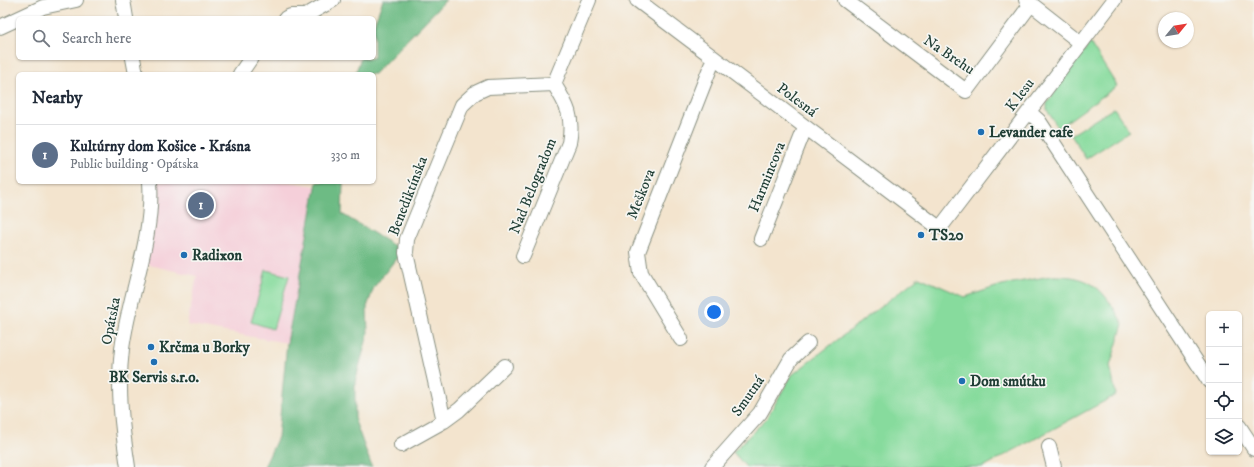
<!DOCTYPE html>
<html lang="en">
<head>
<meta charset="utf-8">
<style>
  body { margin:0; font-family:"IM FELL DW Pica",serif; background:#f2f2f3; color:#1f2937 }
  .controls { position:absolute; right:12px; bottom:12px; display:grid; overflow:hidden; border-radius:6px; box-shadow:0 1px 3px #0004 }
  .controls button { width:36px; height:36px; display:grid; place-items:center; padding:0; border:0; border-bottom:1px solid #e0e1e3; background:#fff; color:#1f2937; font:20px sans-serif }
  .compass { position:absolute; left:1158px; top:12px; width:36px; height:36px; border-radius:50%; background:#fff; box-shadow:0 1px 3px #0004; rotate:60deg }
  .you { position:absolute; left:714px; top:312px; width:14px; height:14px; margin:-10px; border:3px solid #fff; border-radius:50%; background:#1a73e8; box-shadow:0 0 0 6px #1a73e833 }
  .badge { display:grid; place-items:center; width:26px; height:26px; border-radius:50%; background:#ea580c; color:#fff; font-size:13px; font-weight:700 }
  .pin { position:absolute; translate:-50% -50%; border:2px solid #fff; box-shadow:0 1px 4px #0006 }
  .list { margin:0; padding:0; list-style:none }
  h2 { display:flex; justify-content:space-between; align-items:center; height:52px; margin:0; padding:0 16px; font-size:17px }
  h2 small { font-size:13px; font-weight:400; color:#747a83 }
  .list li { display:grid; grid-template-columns:26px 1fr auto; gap:12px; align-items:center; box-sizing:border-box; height:60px; padding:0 16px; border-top:1px solid #e0e1e3 }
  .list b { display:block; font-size:15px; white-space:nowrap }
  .list p { margin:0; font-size:13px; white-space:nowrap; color:#747a83 }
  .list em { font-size:13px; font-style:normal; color:#747a83 }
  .icon { flex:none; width:22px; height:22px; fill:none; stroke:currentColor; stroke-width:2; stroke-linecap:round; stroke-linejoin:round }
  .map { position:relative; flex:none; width:1254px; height:467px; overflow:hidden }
  .search { position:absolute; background:#fff; box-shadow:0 1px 3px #0004; left:16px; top:16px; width:360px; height:44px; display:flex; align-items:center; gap:10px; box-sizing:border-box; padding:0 14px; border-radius:6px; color:#747a83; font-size:15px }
  .panel { position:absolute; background:#fff; box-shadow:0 1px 3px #0004; left:16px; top:72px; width:360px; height:112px; border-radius:6px }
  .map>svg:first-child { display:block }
  .built { fill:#f5cfd9 }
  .green { fill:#87db9d; stroke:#538c68 }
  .forest { fill:#6dbb84; stroke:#467c5c }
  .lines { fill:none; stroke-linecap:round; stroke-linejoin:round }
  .minor-casing { stroke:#899081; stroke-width:16 }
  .minor { stroke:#fff; stroke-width:14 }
  .poi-dot { fill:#1f6fb2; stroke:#f6f6f2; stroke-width:1.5 }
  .labels { text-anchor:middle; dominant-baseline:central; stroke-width:3.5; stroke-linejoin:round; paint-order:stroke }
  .street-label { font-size:15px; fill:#1f3d34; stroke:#f6f6f2 }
  .poi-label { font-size:15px; font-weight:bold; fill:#1f3d34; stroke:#f6f6f2; text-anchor:start }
</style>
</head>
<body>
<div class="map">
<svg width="1254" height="467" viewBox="0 0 1254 467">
  <rect width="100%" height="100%" fill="#f6f6f2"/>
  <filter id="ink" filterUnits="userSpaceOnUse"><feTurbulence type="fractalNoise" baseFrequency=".025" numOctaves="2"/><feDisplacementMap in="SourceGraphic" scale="8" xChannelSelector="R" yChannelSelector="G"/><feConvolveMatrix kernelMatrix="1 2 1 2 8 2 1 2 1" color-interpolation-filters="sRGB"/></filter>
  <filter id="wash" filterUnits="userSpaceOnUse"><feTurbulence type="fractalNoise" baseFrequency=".012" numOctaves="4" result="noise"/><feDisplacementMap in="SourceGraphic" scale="16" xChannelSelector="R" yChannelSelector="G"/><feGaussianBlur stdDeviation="0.9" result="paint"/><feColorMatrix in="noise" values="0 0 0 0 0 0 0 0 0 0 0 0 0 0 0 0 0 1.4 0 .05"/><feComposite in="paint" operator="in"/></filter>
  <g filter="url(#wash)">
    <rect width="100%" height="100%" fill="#f3e4ce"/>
    <path class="built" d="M150 182H288L316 186 287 343 187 325 197 276 140 263Z"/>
    <path class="green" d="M1090 43 1117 86 1058 128 1047 110V103Z
      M1114 108 1129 131 1086 159 1071 135Z
      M266 270 289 276 273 329 251 322Z
      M1051 276C1093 275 1103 289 1123 324L1110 366 1116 395 983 467H746L733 452 766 419 792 375 919 277 965 297 1002 285Z"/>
    <path class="forest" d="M383 0H446L374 74H355L361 58H374V24Z
      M317 182H343L342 214 406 253 395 260 374 287 367 307 368 334 355 382V421L372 467H264L278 437 287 343Z"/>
  </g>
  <g filter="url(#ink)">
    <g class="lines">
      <g class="minor-casing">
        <path id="minor" d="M123 0 126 18
          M637 0 938 227 943 224 1114 0
          M845 0 966 91 1031 4
          M1026 0 1081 43
          M286 18 291 16H305L333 0
          M0 27 43 7 76 0
          M133 58 136 74
          M240 74 251 58
          M554 84 589 0
          M1029 112 1039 121 1209 381
          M761 239 805 128
          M523 256 569 143C574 117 567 105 554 84
          M681 339 641 273 638 252 714 58
          M444 421 459 410 505 366
          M1239 426 1254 449
          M401 445 444 421 406 253 407 239 462 105 475 93 488 87 554 84
          M1049 447 1054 467
          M128 467C122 428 117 389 122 349 129 294 154 238 150 182
          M712 467 760 413 791 359 808 343"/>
      </g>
      <use href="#minor" class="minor"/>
    </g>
  </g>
  <g class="poi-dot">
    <circle cx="981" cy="132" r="4"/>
    <circle cx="921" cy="235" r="4"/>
    <circle cx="184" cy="255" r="4"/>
    <circle cx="151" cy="347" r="4"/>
    <circle cx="154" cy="362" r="4"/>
    <circle cx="962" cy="381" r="4"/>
  </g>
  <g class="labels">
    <g class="street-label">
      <text transform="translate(949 55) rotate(34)">Na Brehu</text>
      <text transform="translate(1020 95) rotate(-53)">K lesu</text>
      <text transform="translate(797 100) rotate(37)">Polesná</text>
      <text transform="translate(767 177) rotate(-68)">Harmincova</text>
      <text transform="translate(533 186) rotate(-68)">Nad Belogradom</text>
      <text transform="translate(641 194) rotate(-68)">Meškova</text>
      <text transform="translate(408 196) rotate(-69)">Benediktínska</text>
      <text transform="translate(111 321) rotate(-79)">Opátska</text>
      <text transform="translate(748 396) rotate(-55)">Smutná</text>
    </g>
    <g class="poi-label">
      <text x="989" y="132">Levander cafe</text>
      <text x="929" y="235">TS20</text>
      <text x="192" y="255">Radixon</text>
      <text x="159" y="347">Krčma u Borky</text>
      <text x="154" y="377" text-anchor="middle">BK Servis s.r.o.</text>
      <text x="970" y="381">Dom smútku</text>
    </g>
  </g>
</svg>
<div class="controls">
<button>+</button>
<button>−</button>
<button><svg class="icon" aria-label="locate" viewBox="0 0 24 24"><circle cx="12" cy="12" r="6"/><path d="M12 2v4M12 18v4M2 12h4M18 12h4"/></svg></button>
<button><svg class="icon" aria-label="layers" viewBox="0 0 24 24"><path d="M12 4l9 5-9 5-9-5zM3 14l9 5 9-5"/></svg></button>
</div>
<svg class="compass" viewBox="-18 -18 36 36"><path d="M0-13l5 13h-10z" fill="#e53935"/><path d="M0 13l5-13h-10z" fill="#747a83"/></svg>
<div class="you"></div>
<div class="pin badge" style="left:201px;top:205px;background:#5c6f8a">1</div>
<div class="search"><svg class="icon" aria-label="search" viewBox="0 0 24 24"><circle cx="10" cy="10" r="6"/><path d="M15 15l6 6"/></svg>Search here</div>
<section class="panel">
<h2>Nearby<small></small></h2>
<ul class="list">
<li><span class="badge" style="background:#5c6f8a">1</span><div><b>Kultúrny dom Košice - Krásna</b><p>Public building · Opátska</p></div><em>330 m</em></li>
</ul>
</section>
</div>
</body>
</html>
